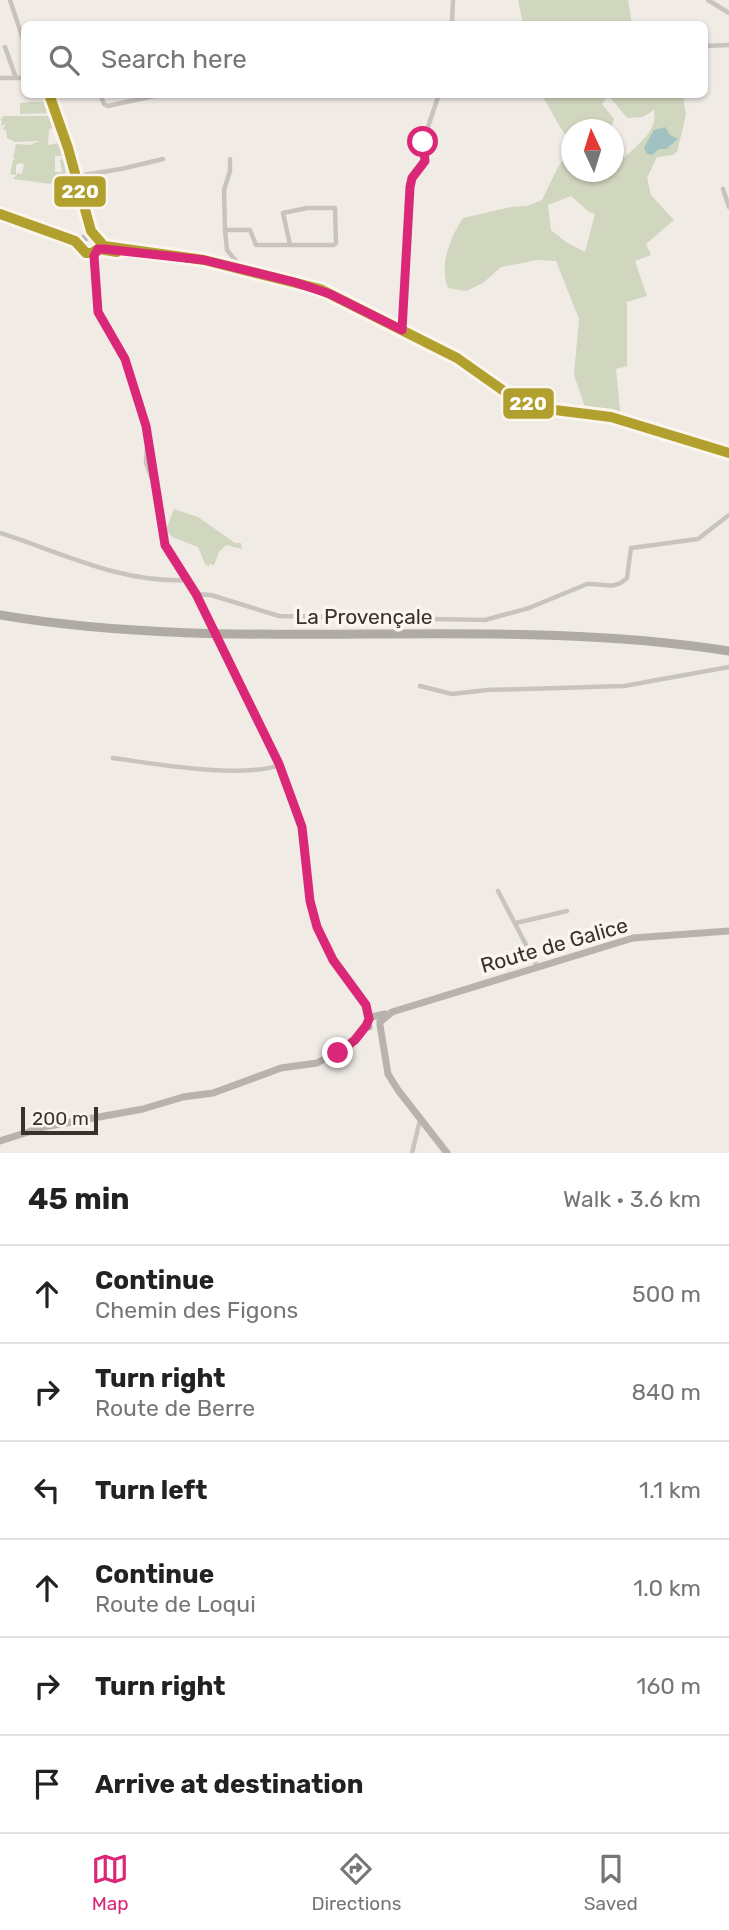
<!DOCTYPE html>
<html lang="en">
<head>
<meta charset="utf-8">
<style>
  body { margin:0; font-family:Rubik,sans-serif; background:#f6f6f6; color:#222 }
  .compass { position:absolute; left:561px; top:119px; width:63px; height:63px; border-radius:50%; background:#fff; box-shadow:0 2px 5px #0004; rotate:356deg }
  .scale { position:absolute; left:21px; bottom:18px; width:77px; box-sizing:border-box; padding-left:7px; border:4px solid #3b302b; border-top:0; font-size:19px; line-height:24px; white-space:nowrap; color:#3b302b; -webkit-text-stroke:5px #fbf5ee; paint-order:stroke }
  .stop { position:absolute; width:21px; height:21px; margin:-16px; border:5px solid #db2777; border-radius:50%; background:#fff }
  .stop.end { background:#db2777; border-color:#fff; box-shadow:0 2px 7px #0008 }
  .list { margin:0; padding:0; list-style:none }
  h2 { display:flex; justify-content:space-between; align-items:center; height:91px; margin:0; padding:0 28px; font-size:30px }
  h2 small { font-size:23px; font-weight:400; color:#767676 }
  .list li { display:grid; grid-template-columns:46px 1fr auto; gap:21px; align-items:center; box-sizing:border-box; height:98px; padding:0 28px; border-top:2px solid #e0e0e0 }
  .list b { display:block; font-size:26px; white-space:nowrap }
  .list p { margin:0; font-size:23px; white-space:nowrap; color:#767676 }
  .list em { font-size:23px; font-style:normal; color:#767676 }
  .icon { flex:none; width:38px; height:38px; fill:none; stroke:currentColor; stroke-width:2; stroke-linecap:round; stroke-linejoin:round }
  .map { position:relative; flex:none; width:729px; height:1153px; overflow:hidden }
  .search { position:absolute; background:#fff; box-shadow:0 2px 5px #0004; left:21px; right:21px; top:21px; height:77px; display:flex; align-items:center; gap:18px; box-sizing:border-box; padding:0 24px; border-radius:10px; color:#767676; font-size:26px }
  .sheet { height:679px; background:#fff }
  nav { display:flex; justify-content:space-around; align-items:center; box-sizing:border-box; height:98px; border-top:2px solid #e0e0e0; background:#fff; font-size:19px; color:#767676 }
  nav a { display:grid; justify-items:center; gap:4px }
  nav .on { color:#db2777 }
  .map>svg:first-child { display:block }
  .green { fill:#d1d6bf; fill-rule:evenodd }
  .water { fill:#a1c2c1 }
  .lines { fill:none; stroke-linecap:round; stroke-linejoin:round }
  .minor { stroke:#c9c3be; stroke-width:4.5 }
  .major { stroke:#b8b1ad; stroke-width:7 }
  .highway { stroke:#afaaa4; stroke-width:9 }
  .minor-bridge { stroke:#c9c3be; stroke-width:4.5 }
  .bus-1-casing { stroke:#fbf5ee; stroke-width:16 }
  .bus-1 { stroke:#b1a02d; stroke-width:10 }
  .route { stroke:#db2777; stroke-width:9 }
  .labels { text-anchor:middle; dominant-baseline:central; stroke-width:7; stroke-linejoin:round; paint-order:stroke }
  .street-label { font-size:21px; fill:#3b302b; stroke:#fbf5ee }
  .line-badge { stroke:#fbf5ee; stroke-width:2.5 }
  .badge-label { font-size:19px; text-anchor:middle; font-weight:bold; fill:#fff }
</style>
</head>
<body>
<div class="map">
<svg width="729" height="1153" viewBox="0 0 729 1153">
  <rect width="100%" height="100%" fill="#f0ebe5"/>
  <path class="green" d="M518 0H628L632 24H523Z
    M542 95H683L686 115 677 152 673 155 657 157 647 178 651 195 674 220 646 244 651 255 635 261 647 296 627 302V366L616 369 620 411 585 407 574 375 579 319 556 261 537 260 501 267 483 283 466 291 448 288C439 265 450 238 463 218L511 207 527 206 542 200 558 167 570 151 571 142 560 127ZM608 95 627 118 643 117 654 110C658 132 638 144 624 158L619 136 614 135V172H572V130L599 129 597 126 602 122 612 126 614 119 602 104ZM571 196 589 212 595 214 585 252 566 242 551 230 548 205Z
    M31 102H48L52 113 20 114V103Z
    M4 116H53L63 139 56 127 49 129 48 145 65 142 67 152 65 156H55V172H62L60 160 65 158 66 183H55V175L52 184 13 179 18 173 22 174 24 164 20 163 16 165V175L10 174 13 160 16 159 13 158 16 144 30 145 40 141 15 142 7 138 6 130H3L5 124 1 126 2 121 0 120Z
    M174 509 198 517 235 543H241L242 549 226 545 219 552 214 565 209 564V567L205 564 198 547 172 537 166 530Z"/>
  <path class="water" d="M665 127 670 135 678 139 666 149H659L652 155 647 154 644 148 654 130Z"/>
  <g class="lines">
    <path class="minor" d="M10 0 24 42
      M708 0 729 13
      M452 24 453 0
      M704 46 729 45
      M5 47 16 78
      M0 78H24
      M49 94 68 148 89 226 94 237
      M100 94 104 104 108 106 163 94
      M230 159V171L224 190 225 230 227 250 236 261 237 267
      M77 176 121 169 163 159
      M723 189 729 207
      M225 230H250L256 245H334L336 243 335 208H307L283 213 290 245
      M95 252 94 270 98 312 125 359 141 403 165 545 196 594 209 619
      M402 330 410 187 412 178 424 161 423 142 439 94
      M147 447 146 463 152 479
      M0 533C60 552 120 583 185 580
      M196 594 211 595 279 616 485 620 529 608 587 584C603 583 614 591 627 578L631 548 698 539 729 515
      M219 641C248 701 279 759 301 822 310 848 306 876 310 902 317 941 341 976 366 1005
      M420 686 452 694 487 690 624 686 729 667
      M113 758C156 764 240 779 280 765
      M498 891 537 966
      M516 923 567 911
      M412 1153 420 1120"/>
    <path class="major" d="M0 214 75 241 86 253H92L98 249
      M98 242 111 248
      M81 247 83 239 89 236 96 238 99 246
      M98 249 204 260 320 289 457 358 518 401 555 410 611 417 729 453
      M366 1005 369 1019
      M380 1022 392 1012 633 938 729 931
      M380 1025 388 1074 398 1090 447 1153
      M369 1027 368 1021 371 1017 385 1014
      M0 1141 44 1127 143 1109 183 1097 213 1093 281 1068 317 1063 348 1046 367 1023"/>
    <path class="highway" d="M0 615C241 656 487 613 729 651"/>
    <path class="minor-bridge" d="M209 619 219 641"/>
    <g class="bus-1-casing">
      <path id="bus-1" d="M49 94 68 148 91 231 104 246 204 260 320 289 457 358 518 401 555 410 611 417 729 453
        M0 214 75 241 86 253H92L98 249 117 252"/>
    </g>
    <use href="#bus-1" class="bus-1"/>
  </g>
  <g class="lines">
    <path class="route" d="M338 1053 355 1040 366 1026 369 1019 366 1005 333 960 317 927 310 901 302 827 279 764 196 594 165 545 146 426 125 359 98 312 94 256 98 249H104L204 260 294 282 330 294 402 330 410 187 412 178 425 161 423 142"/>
  </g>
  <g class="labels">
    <g class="street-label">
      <text x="364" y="616">La Provençale</text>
      <text transform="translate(554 945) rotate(-16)">Route de Galice</text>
    </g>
  </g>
  <g class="line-badge">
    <rect x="53" y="175" width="54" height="33" rx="7" fill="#b1a02d"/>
    <rect x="502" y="387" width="53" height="33" rx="7" fill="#b1a02d"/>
  </g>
  <g class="badge-label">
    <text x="80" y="198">220</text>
    <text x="528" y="410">220</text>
  </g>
</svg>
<svg class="compass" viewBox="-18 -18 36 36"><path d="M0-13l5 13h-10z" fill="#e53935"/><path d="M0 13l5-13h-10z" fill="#767676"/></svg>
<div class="scale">200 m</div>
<div class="stop" style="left:423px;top:142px"></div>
<div class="stop end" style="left:338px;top:1053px"></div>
<div class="search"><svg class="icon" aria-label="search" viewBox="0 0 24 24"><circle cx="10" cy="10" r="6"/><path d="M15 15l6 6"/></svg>Search here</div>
</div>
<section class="sheet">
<h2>45 min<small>Walk · 3.6 km</small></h2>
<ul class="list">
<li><svg class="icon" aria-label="ahead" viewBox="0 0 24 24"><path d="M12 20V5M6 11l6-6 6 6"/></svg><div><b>Continue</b><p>Chemin des Figons</p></div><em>500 m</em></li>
<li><svg class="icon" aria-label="right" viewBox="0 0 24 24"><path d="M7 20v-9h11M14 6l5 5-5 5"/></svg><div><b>Turn right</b><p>Route de Berre</p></div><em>840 m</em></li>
<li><svg class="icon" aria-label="left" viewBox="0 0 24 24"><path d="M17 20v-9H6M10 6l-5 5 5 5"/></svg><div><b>Turn left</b></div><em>1.1 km</em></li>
<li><svg class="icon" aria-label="ahead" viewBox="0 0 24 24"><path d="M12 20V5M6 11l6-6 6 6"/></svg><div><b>Continue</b><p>Route de Loqui</p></div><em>1.0 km</em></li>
<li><svg class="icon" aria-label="right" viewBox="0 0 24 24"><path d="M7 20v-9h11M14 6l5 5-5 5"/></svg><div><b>Turn right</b></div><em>160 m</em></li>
<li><svg class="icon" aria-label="arrive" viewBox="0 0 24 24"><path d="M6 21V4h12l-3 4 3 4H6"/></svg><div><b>Arrive at destination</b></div></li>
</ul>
</section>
<nav>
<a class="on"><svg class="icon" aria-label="map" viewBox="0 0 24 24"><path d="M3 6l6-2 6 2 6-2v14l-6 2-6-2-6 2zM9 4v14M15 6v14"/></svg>Map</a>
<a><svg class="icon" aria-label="directions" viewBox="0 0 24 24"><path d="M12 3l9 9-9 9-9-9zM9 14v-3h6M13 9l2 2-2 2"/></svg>Directions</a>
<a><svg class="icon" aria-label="saved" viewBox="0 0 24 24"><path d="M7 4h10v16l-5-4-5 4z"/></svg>Saved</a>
</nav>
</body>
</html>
